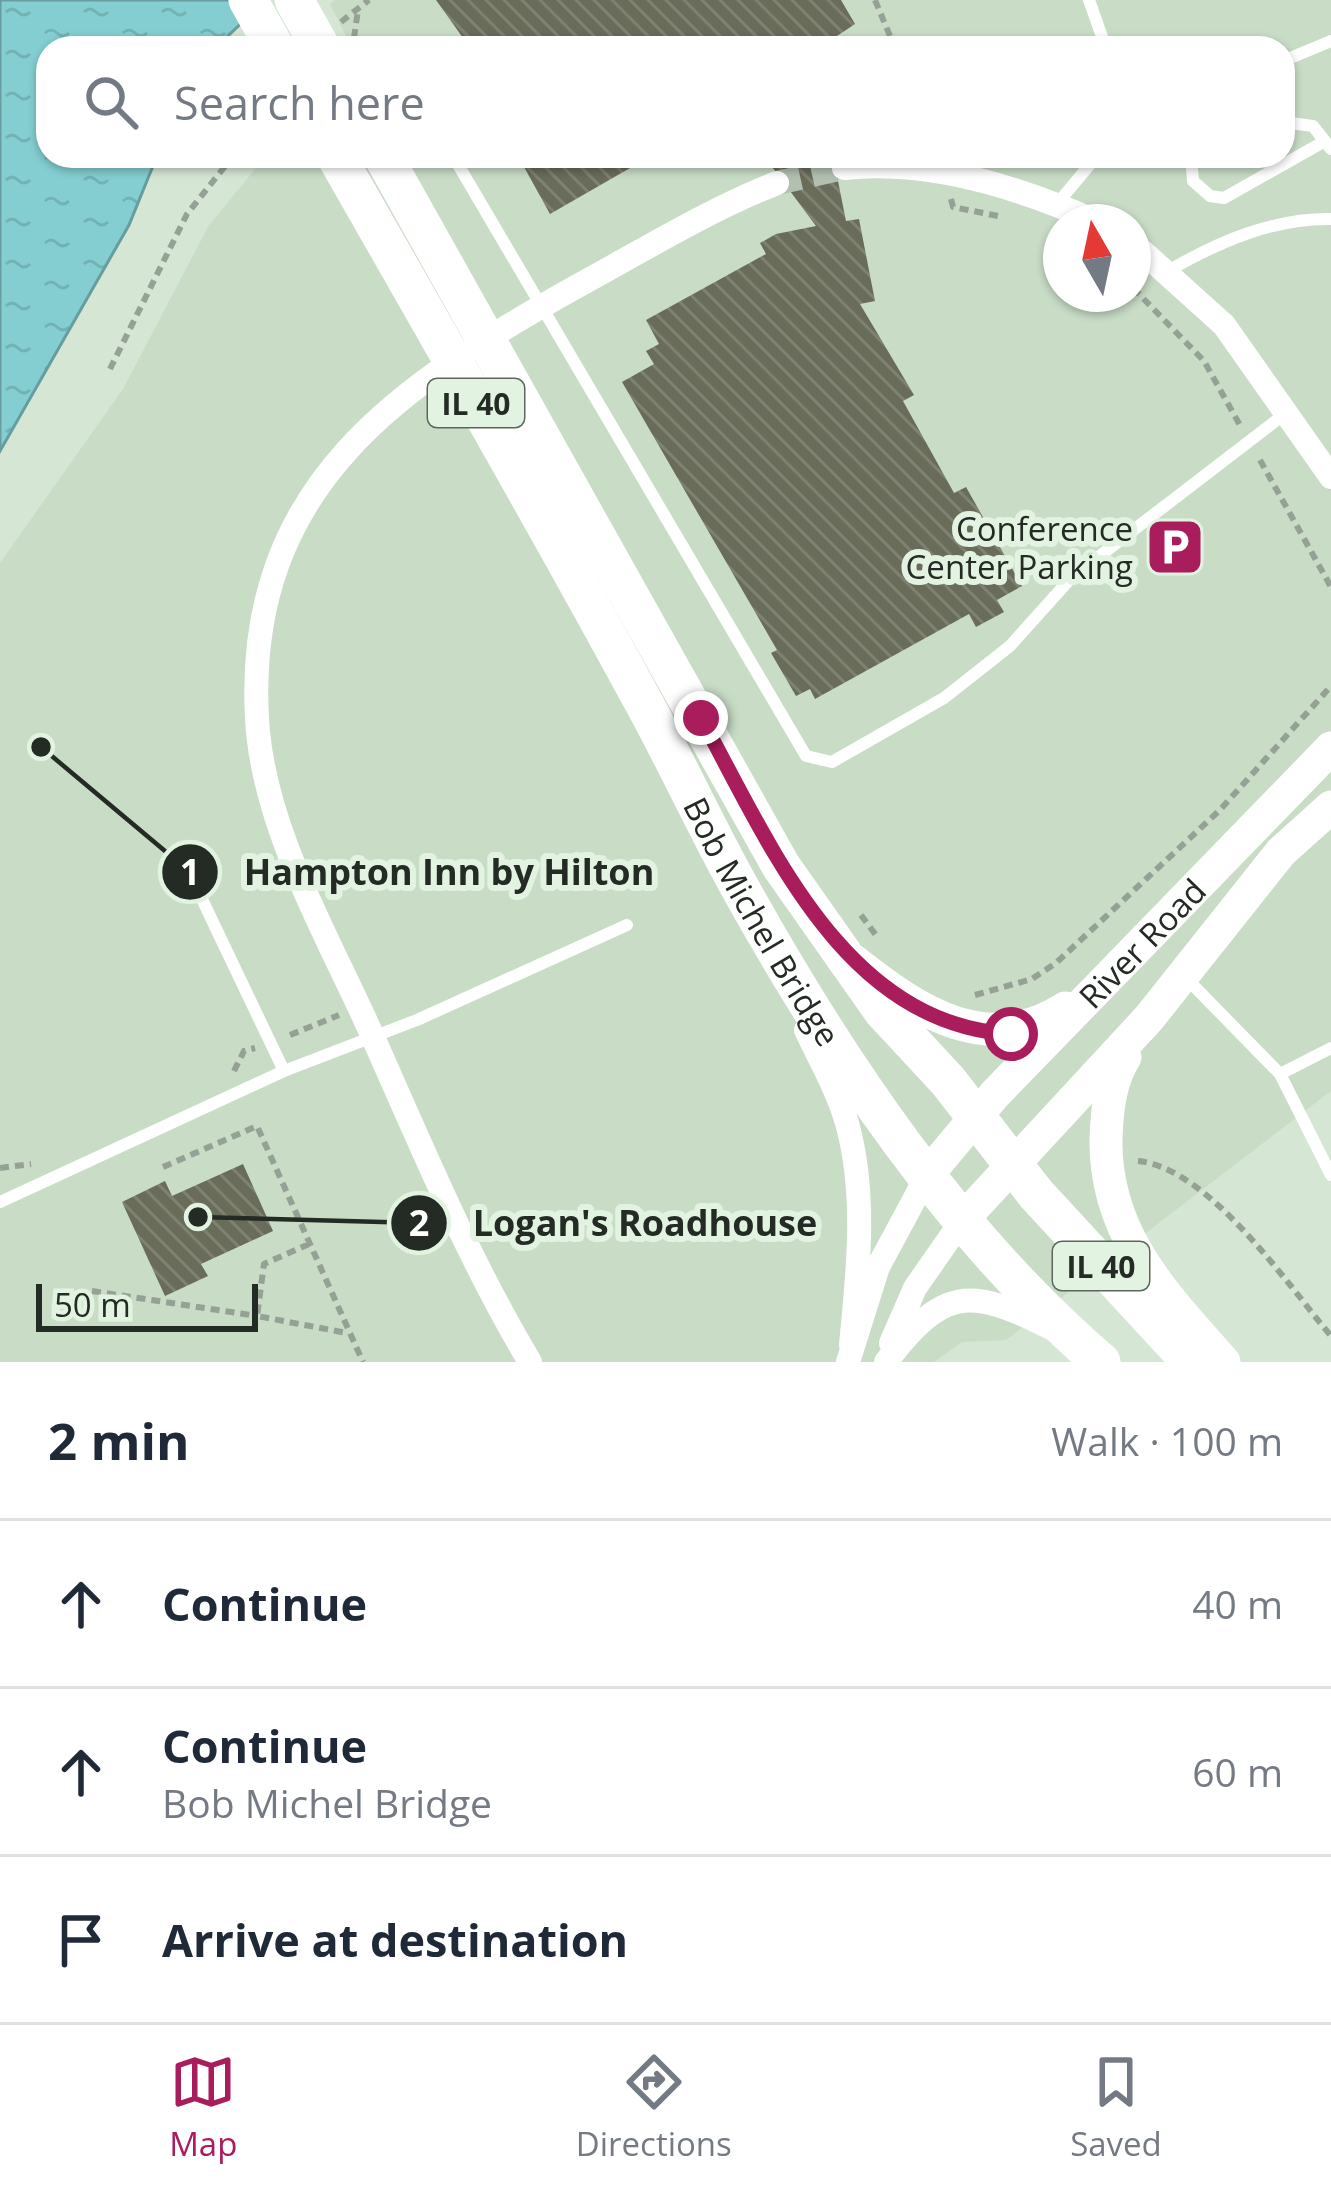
<!DOCTYPE html>
<html lang="en">
<head>
<meta charset="utf-8">
<style>
  body { margin:0; font-family:"Open Sans",sans-serif; background:#f6f6f7; color:#1f2937 }
  .compass { position:absolute; left:1043px; top:204px; width:108px; height:108px; border-radius:50%; background:#fff; box-shadow:0 3px 9px #0004; rotate:351deg }
  .scale { position:absolute; left:36px; bottom:30px; width:222px; box-sizing:border-box; padding-left:12px; border:6px solid #242a24; border-top:0; font-size:33px; line-height:42px; white-space:nowrap; color:#242a24; -webkit-text-stroke:9px #e3f3e2; paint-order:stroke }
  .stop { position:absolute; width:36px; height:36px; margin:-27px; border:9px solid #a91d5d; border-radius:50%; background:#fff }
  .stop.end { background:#a91d5d; border-color:#fff; box-shadow:0 3px 12px #0008 }
  .list { margin:0; padding:0; list-style:none }
  h2 { display:flex; justify-content:space-between; align-items:center; height:156px; margin:0; padding:0 48px; font-size:51px }
  h2 small { font-size:39px; font-weight:400; color:#747a83 }
  .list li { display:grid; grid-template-columns:78px 1fr auto; gap:36px; align-items:center; box-sizing:border-box; height:168px; padding:0 48px; border-top:3px solid #e0e1e3 }
  .list b { display:block; font-size:45px; white-space:nowrap }
  .list p { margin:0; font-size:39px; white-space:nowrap; color:#747a83 }
  .list em { font-size:39px; font-style:normal; color:#747a83 }
  .icon { flex:none; width:66px; height:66px; fill:none; stroke:currentColor; stroke-width:2; stroke-linecap:round; stroke-linejoin:round }
  .map { position:relative; flex:none; width:1331px; height:1362px; overflow:hidden }
  .search { position:absolute; background:#fff; box-shadow:0 3px 9px #0004; left:36px; right:36px; top:36px; height:132px; display:flex; align-items:center; gap:30px; box-sizing:border-box; padding:0 42px; border-radius:36px; color:#747a83; font-size:45px }
  .sheet { height:660px; background:#fff }
  nav { display:flex; justify-content:space-around; align-items:center; box-sizing:border-box; height:168px; border-top:3px solid #e0e1e3; background:#fff; font-size:33px; color:#747a83 }
  nav a { display:grid; justify-items:center; gap:6px }
  nav .on { color:#a91d5d }
  .map>svg:first-child { display:block }
  .built { fill:#c8dcc6; fill-rule:evenodd }
  .water { fill:url(#water-ripples); stroke:#679d9e; stroke-width:3 }
  .building { fill:url(#building-back-hatch) }
  .lines { fill:none; stroke-linecap:round; stroke-linejoin:round }
  .street-tunnel { stroke:#b2c0b2; stroke-width:24; stroke-dasharray:24 12; stroke-linecap:butt }
  .path { stroke:#94a194; stroke-width:6; stroke-dasharray:9 6; stroke-linecap:butt }
  .lane { stroke:#fff; stroke-width:12 }
  .street { stroke:#fff; stroke-width:24 }
  .secondary { stroke:#fff; stroke-width:33 }
  .primary { stroke:#fff; stroke-width:39 }
  .route { stroke:#a91d5d; stroke-width:15 }
  .labels { text-anchor:middle; dominant-baseline:central; stroke-width:12; stroke-linejoin:round; paint-order:stroke }
  .shield { fill:#e3f3e2; stroke:#5d665d; stroke-width:3 }
  .shield-label { font-size:30px; font-weight:bold; fill:#242a24 }
  .poi-label { font-size:33px; fill:#242a24; stroke:#e3f3e2; text-anchor:end }
  .street-label { font-size:33px; fill:#242a24; stroke:#e3f3e2 }
  .leader { fill:none; stroke:#242a24; stroke-width:4.5 }
  .callout-dot { fill:#242a24; stroke:#e3f3e2; stroke-width:4.5 }
  .mark-label { font-size:36px; text-anchor:middle; font-weight:bold; fill:#fff }
  .callout-label { font-size:36px; text-anchor:middle; font-weight:bold; fill:#242a24; stroke:#e3f3e2; stroke-width:12; stroke-linejoin:round; paint-order:stroke }
</style>
</head>
<body>
<div class="map">
<svg width="1331" height="1362" viewBox="0 0 1331 1362">
  <defs>
    <pattern id="water-ripples" width="26" height="14" patternUnits="userSpaceOnUse" patternTransform="scale(3)"><rect width="26" height="14" fill="#84ced2"/><path d="M2 4q2-2 4 0t4 0M15 11q2-2 4 0t4 0" fill="none" stroke="#72b1b4"/></pattern>
    <pattern id="building-back-hatch" width="6" height="6" patternUnits="userSpaceOnUse" patternTransform="scale(3)"><rect width="6" height="6" fill="#6a6c5a"/><path d="M-1 5l2 2M0 0l6 6M5-1l2 2" fill="none" stroke="#7f8173"/></pattern>
  </defs>
  <rect width="100%" height="100%" fill="#d6e6d5"/>
  <path class="built" d="M335 0H1331V1091L1006 1340 962 1342 934 1362H0V563L123 389 209 225 266 156H1283V48H352L330 4ZM1061 222H1133V294H1061Z"/>
  <path class="water" d="M0 0H266L215 48H48V156H157L129 225 0 451Z"/>
  <path class="building" d="M436 0H841L855 24 819 48H463L468 45Z
    M518 156H643L644 160 550 214Z
    M764 156H833L846 221 859 219 875 301 860 304 914 395 903 401 954 493 966 487 1022 586 997 600 1004 612 976 627 969 614 815 699 810 689 796 696 771 653 777 650 622 382 654 364 646 351 659 344 646 320 766 254 760 243 776 234 816 226Z
    M243 1164 273 1231 201 1264 208 1276 165 1296 122 1202 165 1181 172 1196Z"/>
  <g class="lines">
    <path class="street-tunnel" d="M777 183 844 168"/>
    <path class="path" d="M875 0 895 48
      M341 22 369 0
      M354 38 358 10
      M951 199 953 207 1003 217
      M1133 288 1204 361 1241 427
      M110 369 187 214 233 156
      M1260 460 1331 587
      M861 915 878 938
      M975 995 1032 979 1056 963 1220 810 1331 686
      M290 1035 339 1015
      M234 1071 244 1051 255 1048
      M1138 1161C1209 1168 1287 1284 1331 1336
      M163 1167 257 1126 363 1362
      M0 1168 31 1164
      M309 1244 264 1264 257 1316 347 1333
      M92 1291 257 1316"/>
    <path class="lane" d="M1089 0 1106 48
      M1283 61 1331 41
      M1283 122 1313 126 1331 149
      M453 156 806 756 832 762 944 698 1010 646 1071 578 1286 413
      M1191 156 1193 181 1210 196 1224 198 1325 141
      M1057 204 1097 156
      M1168 271C1218 242 1273 218 1331 219
      M179 851 284 1071
      M1185 977 1280 1074 1331 1175
      M1280 1074 1331 1048
      M0 1202 284 1071 417 1020 627 925"/>
    <path class="street" d="M844 168C929 159 1019 187 1097 222
      M1133 243 1224 325 1331 477
      M806 1030C820 1060 838 1091 847 1123 867 1195 858 1272 851 1345
      M891 1343 915 1288 963 1219
      M530 1362C466 1255 419 1140 368 1026 325 931 263 826 257 719 244 484 401 384 583 283 647 248 709 210 777 183
      M848 1362 878 1267 928 1174
      M886 1362C942 1289 968 1286 1049 1327"/>
    <g class="secondary">
      <path d="M854 961C918 1012 988 1058 1065 1008"/>
      <path d="M1125 1057C1110 1081 1107 1110 1106 1138 1104 1234 1164 1294 1224 1362"/>
      <path id="s1" d="M928 1174 995 1094 1331 748"/>
      <path d="M963 1219 1149 1018 1281 852 1331 807"/>
    </g>
    <g class="primary">
      <path d="M248 0 275 48"/>
      <path d="M294 0 321 48"/>
      <path id="s2" d="M336 156C438 335 541 513 639 694 676 760 707 830 744 895 838 1063 954 1236 1101 1362"/>
      <path d="M383 156 781 866 883 1011 948 1081 1036 1194 1191 1362"/>
    </g>
  </g>
  <g class="lines">
    <path class="route" d="M701 718C770 844 844 1025 1011 1034"/>
  </g>
  <defs>
    <g id="parking-square" transform="scale(3)"><rect x="-9" y="-9" width="18" height="18" rx="4" fill="#a91d5d" stroke="#e3f3e2"/><path d="M-3.5-5.5H1a3.5 3.5 0 0 1 0 7H-1V5.5H-3.5ZM-1-3.4V-.6H.8a1.4 1.4 0 0 0 0-2.8Z" fill="#fff"/></g>
  </defs>
  <g fill-rule="evenodd">
    <use href="#parking-square" x="1175" y="547"/>
  </g>
  <g class="labels">
    <g class="shield">
      <rect x="428" y="379" width="96" height="48" rx="9"/>
      <rect x="1053" y="1242" width="96" height="48" rx="9"/>
    </g>
    <g class="shield-label">
      <text x="476" y="403">IL 40</text>
      <text x="1101" y="1266">IL 40</text>
    </g>
    <g class="poi-label">
      <text x="1133" y="528">Conference<tspan x="1133" dy="38">Center Parking</tspan></text>
    </g>
    <g class="street-label">
      <text stroke="none"><textPath href="#s2" startOffset="876">Bob Michel Bridge</textPath></text>
      <text stroke="none"><textPath href="#s1" startOffset="315">River Road</textPath></text>
    </g>
  </g>
  <path class="leader" d="M41 747L190 872M198 1217L419 1223"/>
  <g class="callout-dot">
    <circle cx="41" cy="747" r="12"/>
    <circle cx="198" cy="1217" r="12"/>
    <circle cx="190" cy="872" r="30"/>
    <circle cx="419" cy="1223" r="30"/>
  </g>
  <g class="mark-label">
    <text x="190" y="885">1</text>
    <text x="419" y="1236">2</text>
  </g>
  <g class="callout-label">
    <text x="449" y="885">Hampton Inn by Hilton</text>
    <text x="645" y="1236">Logan's Roadhouse</text>
  </g>
</svg>
<svg class="compass" viewBox="-18 -18 36 36"><path d="M0-13l5 13h-10z" fill="#e53935"/><path d="M0 13l5-13h-10z" fill="#747a83"/></svg>
<div class="scale">50 m</div>
<div class="stop" style="left:1011px;top:1034px"></div>
<div class="stop end" style="left:701px;top:718px"></div>
<div class="search"><svg class="icon" aria-label="search" viewBox="0 0 24 24"><circle cx="10" cy="10" r="6"/><path d="M15 15l6 6"/></svg>Search here</div>
</div>
<section class="sheet">
<h2>2 min<small>Walk · 100 m</small></h2>
<ul class="list">
<li><svg class="icon" aria-label="ahead" viewBox="0 0 24 24"><path d="M12 20V5M6 11l6-6 6 6"/></svg><div><b>Continue</b></div><em>40 m</em></li>
<li><svg class="icon" aria-label="ahead" viewBox="0 0 24 24"><path d="M12 20V5M6 11l6-6 6 6"/></svg><div><b>Continue</b><p>Bob Michel Bridge</p></div><em>60 m</em></li>
<li><svg class="icon" aria-label="arrive" viewBox="0 0 24 24"><path d="M6 21V4h12l-3 4 3 4H6"/></svg><div><b>Arrive at destination</b></div></li>
</ul>
</section>
<nav>
<a class="on"><svg class="icon" aria-label="map" viewBox="0 0 24 24"><path d="M3 6l6-2 6 2 6-2v14l-6 2-6-2-6 2zM9 4v14M15 6v14"/></svg>Map</a>
<a><svg class="icon" aria-label="directions" viewBox="0 0 24 24"><path d="M12 3l9 9-9 9-9-9zM9 14v-3h6M13 9l2 2-2 2"/></svg>Directions</a>
<a><svg class="icon" aria-label="saved" viewBox="0 0 24 24"><path d="M7 4h10v16l-5-4-5 4z"/></svg>Saved</a>
</nav>
</body>
</html>
